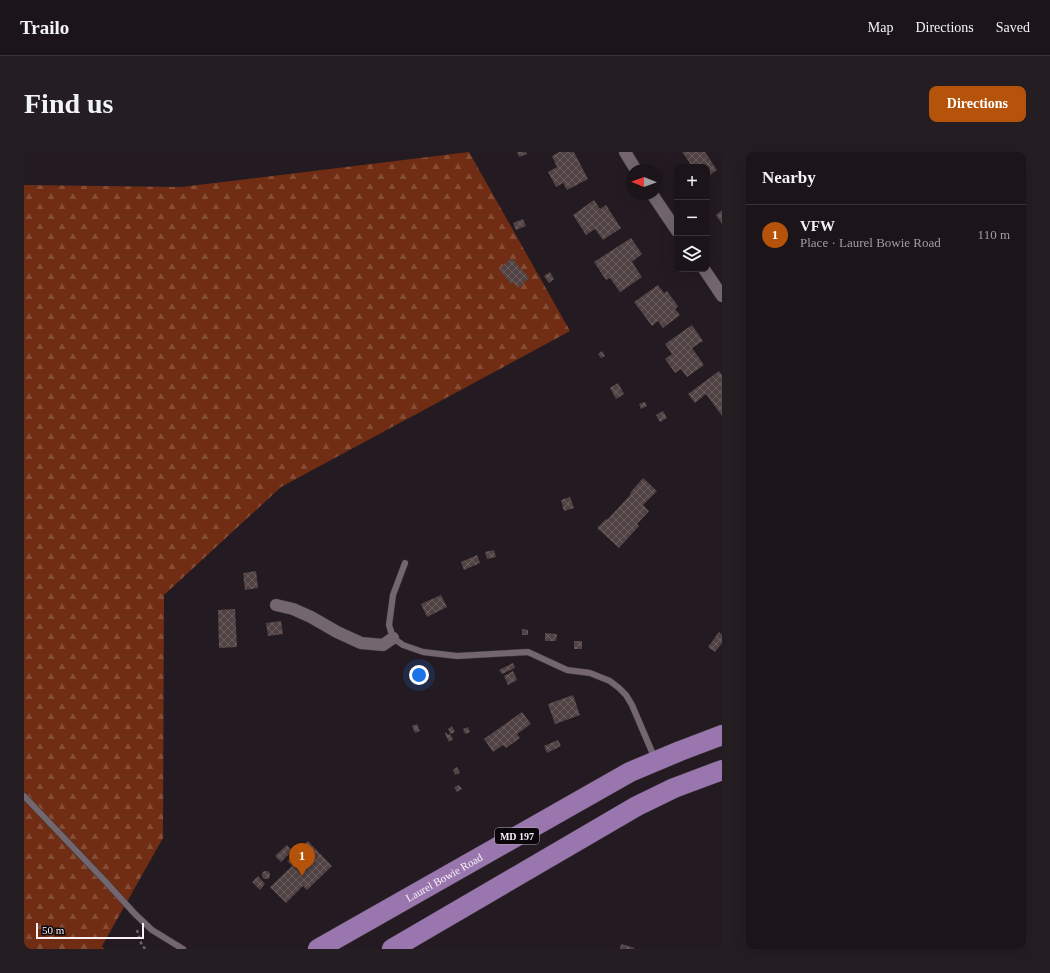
<!DOCTYPE html>
<html lang="en">
<head>
<meta charset="utf-8">
<style>
  body { margin:0; font-family:Georgia,serif; background:#241d22; color:#f1f3f6 }
  .controls { position:absolute; right:12px; top:12px; display:grid; overflow:hidden; border-radius:8px; box-shadow:0 4px 16px #0002 }
  .controls button { width:36px; height:36px; display:grid; place-items:center; padding:0; border:0; border-bottom:1px solid #393338; background:#1b1419; color:#f1f3f6; font:20px sans-serif }
  .compass { position:absolute; left:602px; top:12px; width:36px; height:36px; border-radius:50%; background:#1b1419; box-shadow:0 4px 16px #0002; rotate:271deg }
  .scale { position:absolute; left:12px; bottom:10px; width:108px; box-sizing:border-box; padding-left:4px; border:2px solid #f9f1f6; border-top:0; font-size:11px; line-height:14px; white-space:nowrap; color:#f9f1f6; -webkit-text-stroke:3px #0b0609; paint-order:stroke }
  .you { position:absolute; left:395px; top:523px; width:14px; height:14px; margin:-10px; border:3px solid #fff; border-radius:50%; background:#1a73e8; box-shadow:0 0 0 6px #1a73e833 }
  .badge { display:grid; place-items:center; width:26px; height:26px; border-radius:50%; background:#b45309; color:#fff; font-size:13px; font-weight:700 }
  .pin { position:absolute; translate:-50% -33px; filter:drop-shadow(0 1px 2px #0008) }
  .pin::after { content:''; position:absolute; top:21px; width:14px; height:12px; background:inherit; clip-path:polygon(0 0,100% 0,50% 100%) }
  .list { margin:0; padding:0; list-style:none }
  h2 { display:flex; justify-content:space-between; align-items:center; height:52px; margin:0; padding:0 16px; font-size:17px }
  h2 small { font-size:13px; font-weight:400; color:#a09ea2 }
  .list li { display:grid; grid-template-columns:26px 1fr auto; gap:12px; align-items:center; box-sizing:border-box; height:60px; padding:0 16px; border-top:1px solid #393338 }
  .list b { display:block; font-size:15px; white-space:nowrap }
  .list p { margin:0; font-size:13px; white-space:nowrap; color:#a09ea2 }
  .list em { font-size:13px; font-style:normal; color:#a09ea2 }
  .icon { flex:none; width:22px; height:22px; fill:none; stroke:currentColor; stroke-width:2; stroke-linecap:round; stroke-linejoin:round }
  .map { position:relative; flex:none; width:698px; height:797px; overflow:hidden; border-radius:8px }
  header { display:flex; align-items:center; gap:24px; box-sizing:border-box; height:56px; padding:0 20px; background:#1b1419; border-bottom:1px solid #393338 }
  header strong { font-size:19px }
  nav { display:flex; gap:22px; margin-inline-start:auto; font-size:14px }
  .intro { display:flex; align-items:center; justify-content:space-between; box-sizing:border-box; height:96px; padding:0 24px }
  h1 { margin:0; font-size:28px }
  .button { padding:10px 18px; border-radius:8px; background:#b45309; color:#fff; font-size:14px; font-weight:700 }
  main { display:flex; gap:24px; padding:0 24px }
  aside { flex:1; background:#1b1419; border-radius:8px; box-shadow:0 4px 16px #0002 }
  .map>svg:first-child { display:block }
  .forest { fill:url(#forest-firs) }
  .building { fill:url(#building-cross-hatch) }
  .lines { fill:none; stroke-linecap:round; stroke-linejoin:round }
  .lane-casing { stroke:#3c3439; stroke-width:7 }
  .street-casing { stroke:#3c3439; stroke-width:13 }
  .primary-casing { stroke:#3c3439; stroke-width:21 }
  .path { stroke:#6c6369; stroke-width:2.5; stroke-dasharray:3 3; stroke-linecap:butt }
  .lane { stroke:#73666e; stroke-width:6 }
  .street { stroke:#73666e; stroke-width:12 }
  .primary { stroke:#9977ae; stroke-width:20 }
  .labels { text-anchor:middle; dominant-baseline:central; stroke-width:3.5; stroke-linejoin:round; paint-order:stroke }
  .shield { fill:#0b0609; stroke:#b2aaaf; stroke-width:1 }
  .shield-label { font-size:10px; font-weight:bold; fill:#f9f1f6 }
  .street-label { font-size:11px; fill:#f9f1f6; stroke:#0b0609 }
</style>
</head>
<body>
<header>
<strong>Trailo</strong>
<nav><a>Map</a><a>Directions</a><a>Saved</a></nav>
</header>
<div class="intro"><h1>Find us</h1><a class="button">Directions</a></div>
<main>
<div class="map">
<svg width="698" height="797" viewBox="0 0 698 797">
  <defs>
    <pattern id="forest-firs" width="22" height="20" patternUnits="userSpaceOnUse"><rect width="22" height="20" fill="#702d13"/><path d="M5 1l3.5 6h-7zM16 11l3.5 6h-7z" fill="#854c36"/></pattern>
    <pattern id="building-cross-hatch" width="8" height="8" patternUnits="userSpaceOnUse"><rect width="8" height="8" fill="#514244"/><path d="M0 0l8 8M0 8l8-8" fill="none" stroke="#6b5e60"/></pattern>
  </defs>
  <rect width="100%" height="100%" fill="#241a21"/>
  <path class="forest" d="M445 0 546 179 257 335 140 443 139 686 78 794 80 797H0V33L157 35Z"/>
  <path class="building" d="M493 0H502L503 2 495 5Z
    M535 0H550L564 27 543 38 539 31 532 35 524 20 533 15 528 4Z
    M658 0H681L693 18 683 25V15H661L666 11Z
    M570 48 576 57 582 53 597 76 579 88 571 77 562 83 549 63Z
    M698 58V72L692 63Z
    M499 67 502 74 492 78 489 71Z
    M607 86 618 102 608 110 618 125 596 140 586 126 582 128 570 110Z
    M488 106 505 126 494 136 489 130 487 132 475 117Z
    M526 120 530 127 525 131 520 124Z
    M634 133 640 141 643 139 654 154 651 157 656 163 639 176 634 169 628 174 610 150Z
    M668 173 679 189 668 196 680 213 663 225 657 217 651 221 641 207 648 202 641 192Z
    M578 199 581 204 577 206 574 202Z
    M695 219 698 223V264L682 242 671 251 664 242Z
    M594 231 600 242 592 247 586 236Z
    M621 250 623 254 617 257 615 252Z
    M639 259 643 266 636 270 632 263Z
    M619 326 633 339 619 353 625 359 613 372 615 374 595 396 573 376 582 367 583 368 607 342 606 341Z
    M546 345 550 356 540 359 537 348Z
    M470 398 472 405 463 407 461 400Z
    M453 403 456 411 440 418 437 410Z
    M232 419 234 436 221 438 219 421Z
    M417 443 423 455 403 465 397 452Z
    M211 457 213 495 195 496 194 458Z
    M257 469 259 482 244 484 242 471Z
    M498 477 504 478V483H498Z
    M695 480 698 483V491L691 500 684 495Z
    M521 481 533 482 532 489H521Z
    M550 489H558V497H550Z
    M489 511 491 516 478 522 475 518Z
    M489 519 493 528 484 533 480 524Z
    M549 543 556 563 531 572 524 552Z
    M498 560 507 572 493 582 496 586 482 596 479 593 469 600 460 587Z
    M393 572 396 579 391 581 388 574Z
    M428 574 431 580 427 582 424 577Z
    M444 575 446 580 441 582 439 577Z
    M422 580 424 583 426 582 429 587 425 590 421 582Z
    M534 588 537 594 523 601 520 594Z
    M433 615 436 621 431 623 429 618Z
    M435 633 438 637 433 640 430 635Z
    M284 689 308 714 283 738 279 734 262 751 246 735 268 714 263 709Z
    M263 693 268 699 257 710 251 704Z
    M238 723a4 4 0 1 1 8 0a4 4 0 1 1-8 0Z
    M234 724 241 732 236 738 228 730Z
    M597 792 611 796 610 797H596Z"/>
  <g class="lines">
    <g class="lane-casing">
      <path id="lane" d="M381 411 369 443 365 473 369 486 379 493 399 500 433 504 504 500 543 518 566 521 586 529 595 536 602 543 608 553 631 607
        M0 644 81 729 111 762 128 778 159 797"/>
    </g>
    <g class="street-casing">
      <path id="street" d="M601 0 612 18
        M628 42 653 79
        M680 117 698 144
        M252 453 269 457 287 465 313 480 337 491 359 493 369 486"/>
    </g>
    <g class="primary-casing">
      <g id="primary">
        <path id="s1" d="M294 797 606 620 656 599 698 583"/>
        <path d="M368 797 613 654 650 636 698 618"/>
      </g>
    </g>
    <path class="path" d="M113 778 118 794 122 797"/>
    <use href="#lane" class="lane"/>
    <use href="#street" class="street"/>
    <use href="#primary" class="primary"/>
  </g>
  <g class="labels">
    <rect class="shield" x="471" y="676" width="44" height="16" rx="3"/>
    <g class="shield-label">
      <text x="493" y="684">MD 197</text>
    </g>
    <g class="street-label">
      <text stroke="none"><textPath href="#s1" startOffset="145">Laurel Bowie Road</textPath></text>
    </g>
  </g>
</svg>
<div class="controls">
<button>+</button>
<button>−</button>
<button><svg class="icon" aria-label="layers" viewBox="0 0 24 24"><path d="M12 4l9 5-9 5-9-5zM3 14l9 5 9-5"/></svg></button>
</div>
<svg class="compass" viewBox="-18 -18 36 36"><path d="M0-13l5 13h-10z" fill="#e53935"/><path d="M0 13l5-13h-10z" fill="#a09ea2"/></svg>
<div class="scale">50 m</div>
<div class="you"></div>
<div class="pin badge" style="left:278px;top:724px">1</div>
</div>
<aside>
<h2>Nearby<small></small></h2>
<ul class="list">
<li><span class="badge">1</span><div><b>VFW</b><p>Place · Laurel Bowie Road</p></div><em>110 m</em></li>
</ul>
</aside>
</main>
</body>
</html>
